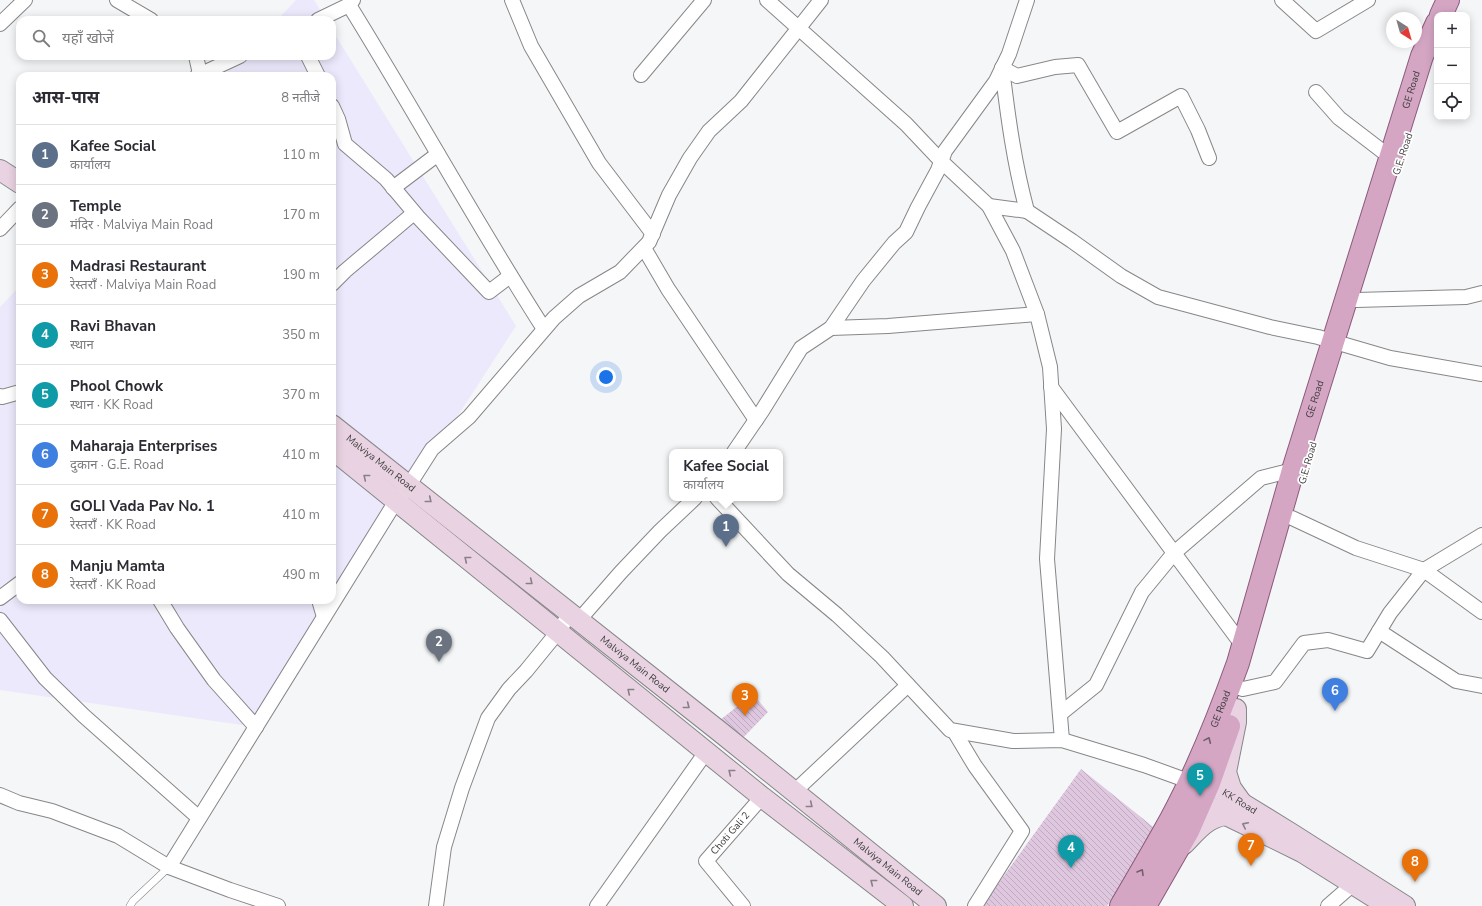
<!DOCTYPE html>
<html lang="hi">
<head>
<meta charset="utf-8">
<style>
  body { margin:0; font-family:"Nunito Sans","Noto Sans Devanagari",sans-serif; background:#f2f2f3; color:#2b2b33 }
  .controls { position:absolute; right:12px; top:12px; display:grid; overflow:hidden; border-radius:8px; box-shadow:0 2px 10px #0003 }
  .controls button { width:36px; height:36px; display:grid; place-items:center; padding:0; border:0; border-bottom:1px solid #e1e1e2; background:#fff; color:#2b2b33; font:20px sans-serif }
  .compass { position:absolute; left:1386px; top:12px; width:36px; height:36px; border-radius:50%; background:#fff; box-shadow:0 2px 10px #0003; rotate:143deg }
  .you { position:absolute; left:606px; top:377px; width:14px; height:14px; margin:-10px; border:3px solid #fff; border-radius:50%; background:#1a73e8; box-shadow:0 0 0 6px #1a73e833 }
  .badge { display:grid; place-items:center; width:26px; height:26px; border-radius:50%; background:#d93025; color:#fff; font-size:13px; font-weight:700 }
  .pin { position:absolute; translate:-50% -33px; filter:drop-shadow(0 1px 2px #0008) }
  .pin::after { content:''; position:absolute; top:21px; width:14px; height:12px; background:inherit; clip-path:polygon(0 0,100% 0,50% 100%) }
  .popup { position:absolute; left:669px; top:449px; width:114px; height:52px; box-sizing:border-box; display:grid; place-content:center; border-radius:8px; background:#fff; filter:drop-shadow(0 1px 3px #0005); font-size:13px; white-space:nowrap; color:#7c7c81 }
  .popup b { font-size:15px; color:#2b2b33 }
  .popup::after { content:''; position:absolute; left:50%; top:100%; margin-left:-8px; border:8px solid transparent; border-top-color:#fff }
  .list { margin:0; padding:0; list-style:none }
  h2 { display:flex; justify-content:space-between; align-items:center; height:52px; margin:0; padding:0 16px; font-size:17px }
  h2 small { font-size:13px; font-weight:400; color:#7c7c81 }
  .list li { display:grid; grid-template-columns:26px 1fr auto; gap:12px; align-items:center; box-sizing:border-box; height:60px; padding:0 16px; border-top:1px solid #e1e1e2 }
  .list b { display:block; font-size:15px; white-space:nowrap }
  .list p { margin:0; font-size:13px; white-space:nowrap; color:#7c7c81 }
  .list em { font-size:13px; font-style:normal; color:#7c7c81 }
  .icon { flex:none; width:22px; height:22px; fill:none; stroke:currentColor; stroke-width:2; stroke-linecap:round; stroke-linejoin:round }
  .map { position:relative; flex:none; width:1482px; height:906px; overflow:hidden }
  .search { position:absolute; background:#fff; box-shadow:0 2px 10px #0003; left:16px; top:16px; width:320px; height:44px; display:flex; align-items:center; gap:10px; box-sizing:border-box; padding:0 14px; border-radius:12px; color:#7c7c81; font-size:15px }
  .panel { position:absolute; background:#fff; box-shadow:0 2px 10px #0003; left:16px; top:72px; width:320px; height:532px; border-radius:12px }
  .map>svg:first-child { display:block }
  .commercial { fill:#ebe9fb }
  .building { fill:url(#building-back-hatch) }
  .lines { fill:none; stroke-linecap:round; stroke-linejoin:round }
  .lane-casing { stroke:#878789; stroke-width:8 }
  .street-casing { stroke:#878789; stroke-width:16 }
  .secondary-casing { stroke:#878789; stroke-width:22 }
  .primary-casing { stroke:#8c5a7b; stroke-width:24 }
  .lane { stroke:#fff; stroke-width:7 }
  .street { stroke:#fff; stroke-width:14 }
  .secondary { stroke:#e9d3e2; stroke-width:20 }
  .primary { stroke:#d4a6c4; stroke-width:22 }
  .oneway { stroke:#897f87 }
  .oneway2 { stroke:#71606c }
  .labels { text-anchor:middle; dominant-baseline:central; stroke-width:3.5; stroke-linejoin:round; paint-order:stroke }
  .street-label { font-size:10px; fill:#3b3b3c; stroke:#fff }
</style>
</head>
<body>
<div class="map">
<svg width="1482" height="906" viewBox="0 0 1482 906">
  <defs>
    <pattern id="building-back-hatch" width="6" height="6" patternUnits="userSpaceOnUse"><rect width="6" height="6" fill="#dfc7e0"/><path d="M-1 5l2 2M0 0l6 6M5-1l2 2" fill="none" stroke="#c0acc1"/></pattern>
  </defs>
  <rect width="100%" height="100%" fill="#f5f6f7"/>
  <path class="commercial" d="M296 0H314L326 20H277Z
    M332 30 516 326 256 727 0 690V307L20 286V600H332V76H223L242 56H332Z"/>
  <path class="building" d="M753 694 768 712 741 740 720 720Z
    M1081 769 1157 830 1107 906H982Z"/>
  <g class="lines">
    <g class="lane-casing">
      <path id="lane" d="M130 906 133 901 169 867"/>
    </g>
    <g class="street-casing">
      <g id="street">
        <path d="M117 0 151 20"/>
        <path d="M512 0 531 46 599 163 653 234"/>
        <path d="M767 0 906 124 941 161 989 206 1013 251 1037 314 1050 367 1054 429 1047 559 1062 740"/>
        <path d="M1282 0 1316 31 1368 0"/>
        <path d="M349 5C416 113 476 223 544 329"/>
        <path d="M318 20 349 5 353 0"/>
        <path d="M0 24 25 0"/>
        <path d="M196 56 200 74"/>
        <path d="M308 56 318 76"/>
        <path d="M1002 68C1008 117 1014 163 1027 211L1072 241 1121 276 1158 297 1270 327 1318 337 1390 358 1482 374"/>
        <path d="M1002 68 1017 76 1055 67 1078 65 1117 132 1181 96 1198 130 1209 158"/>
        <path d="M641 75 704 0"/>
        <path d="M197 76 240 56"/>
        <path d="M1316 92 1339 118 1390 157"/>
        <path d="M332 106 338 119 345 144 386 179 418 217 489 292 510 276"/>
        <path d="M393 188 438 154"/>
        <path d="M989 206 1027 211"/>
        <path d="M0 229 20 208"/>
        <path d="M644 248 668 289 756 420"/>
        <path d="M332 284 345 271 414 213"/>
        <path d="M1356 300 1466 297 1482 293"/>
        <path d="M831 328 888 326 1037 314"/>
        <path d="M1051 387 1243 646"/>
        <path d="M0 396 2 397 20 392"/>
        <path d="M734 452 762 411 801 348 831 328 863 281 894 243 906 232 918 207 938 170 945 151 996 81 1009 54 1027 0"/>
        <path d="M717 498 788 574 837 615 882 657 950 730 1013 741 1062 740 1144 765 1180 778"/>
        <path d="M1292 518 1356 548 1424 570 1482 612"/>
        <path d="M0 598 20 583"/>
        <path d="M160 600 177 628 214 680 256 727"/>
        <path d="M319 600 324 617"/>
        <path d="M0 620 45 678 84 716 199 818"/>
        <path d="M579 620 621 572 660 531 695 498"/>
        <path d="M1379 631 1456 681 1482 686"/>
        <path d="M1230 685 1243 689 1275 682 1304 643 1328 640 1367 651 1390 613 1424 570 1482 535"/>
        <path d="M1060 714 1096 685 1142 592 1174 553 1261 478 1293 470"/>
        <path d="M954 731 975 766 1022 831 975 906"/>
        <path d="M794 792 908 685"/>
        <path d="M0 795 19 803 52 811 118 836 169 867 230 890 278 906"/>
        <path d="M169 867 396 501 409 485 432 449 469 417 554 318 579 296 620 272 649 242 669 195 690 158 709 131 741 101 821 0"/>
        <path d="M436 906 444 847 462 788 488 718 509 689 526 671 557 633 570 614"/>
        <path d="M597 906 706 752"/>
        <path id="s1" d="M743 906 706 861 762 797"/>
        <path d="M1328 906 1359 879"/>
      </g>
    </g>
    <g class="secondary-casing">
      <g id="secondary">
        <path d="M0 170 20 183"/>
        <path id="s2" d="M332 425 719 731 936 906"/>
        <path d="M332 449 762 797 903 906"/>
        <path d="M1236 709V722L1226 772 1231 788 1241 802"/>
        <path id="s3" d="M1194 777 1209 783 1292 834 1405 906"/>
        <path d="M1188 795 1218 811 1302 852 1388 906"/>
        <path d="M1184 844C1197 831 1206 818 1225 815"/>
      </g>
    </g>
    <g class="primary-casing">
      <g id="primary">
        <path d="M1441 15 1448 0"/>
        <path id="s4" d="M1121 906C1138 877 1155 848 1171 819 1198 769 1219 716 1238 663L1293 470 1422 56 1437 23"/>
        <path d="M1145 906 1188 831 1209 783 1229 726"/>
      </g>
    </g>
    <use href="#lane" class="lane"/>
    <use href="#street" class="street"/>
    <use href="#secondary" class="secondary"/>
    <use href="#primary" class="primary"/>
  </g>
  <defs><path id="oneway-chevron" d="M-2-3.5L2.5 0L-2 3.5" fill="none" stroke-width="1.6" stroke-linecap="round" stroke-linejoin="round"/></defs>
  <g class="oneway">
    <use href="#oneway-chevron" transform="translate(366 477) rotate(-141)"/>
    <use href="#oneway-chevron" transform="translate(429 500) rotate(39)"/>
    <use href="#oneway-chevron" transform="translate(467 559) rotate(-141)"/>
    <use href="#oneway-chevron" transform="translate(530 582) rotate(39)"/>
    <use href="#oneway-chevron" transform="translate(630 691) rotate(-141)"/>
    <use href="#oneway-chevron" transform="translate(687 706) rotate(38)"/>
    <use href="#oneway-chevron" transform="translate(731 772) rotate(-141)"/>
    <use href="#oneway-chevron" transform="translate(810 805) rotate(39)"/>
    <use href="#oneway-chevron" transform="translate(1245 825) rotate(-154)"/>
    <use href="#oneway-chevron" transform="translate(873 882) rotate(-142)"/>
  </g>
  <g class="oneway2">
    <use href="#oneway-chevron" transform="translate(1208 740) rotate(-66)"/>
    <use href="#oneway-chevron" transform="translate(1141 872) rotate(-60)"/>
  </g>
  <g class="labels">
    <g class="street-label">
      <text stroke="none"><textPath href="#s4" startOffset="869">GE Road</textPath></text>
      <text transform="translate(1403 154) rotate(-72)">G.E. Road</text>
      <text stroke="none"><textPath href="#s4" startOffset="545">GE Road</textPath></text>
      <text stroke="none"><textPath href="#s2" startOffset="62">Malviya Main Road</textPath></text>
      <text transform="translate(1308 463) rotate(-74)">G.E. Road</text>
      <text stroke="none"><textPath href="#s2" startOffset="386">Malviya Main Road</textPath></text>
      <text stroke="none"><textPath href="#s4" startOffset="221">GE Road</textPath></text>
      <text stroke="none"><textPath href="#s3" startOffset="52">KK Road</textPath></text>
      <text stroke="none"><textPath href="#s1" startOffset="95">Choti Gali 2</textPath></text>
      <text stroke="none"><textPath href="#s2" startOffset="710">Malviya Main Road</textPath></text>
    </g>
  </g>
</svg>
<div class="controls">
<button>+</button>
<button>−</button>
<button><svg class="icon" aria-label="locate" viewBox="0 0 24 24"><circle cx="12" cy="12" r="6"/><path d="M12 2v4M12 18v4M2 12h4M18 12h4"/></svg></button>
</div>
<svg class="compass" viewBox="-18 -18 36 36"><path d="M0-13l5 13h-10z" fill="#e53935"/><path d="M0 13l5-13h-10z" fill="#7c7c81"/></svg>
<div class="you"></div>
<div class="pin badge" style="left:726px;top:547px;background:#5c6f8a">1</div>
<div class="popup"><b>Kafee Social</b>कार्यालय</div>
<div class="pin badge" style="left:439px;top:662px;background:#6b7280">2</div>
<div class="pin badge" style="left:745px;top:716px;background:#e8710a">3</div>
<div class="pin badge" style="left:1071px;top:868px;background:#0f9aa8">4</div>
<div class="pin badge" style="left:1200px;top:796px;background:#0f9aa8">5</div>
<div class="pin badge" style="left:1335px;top:711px;background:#3f7fe0">6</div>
<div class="pin badge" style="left:1251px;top:866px;background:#e8710a">7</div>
<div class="pin badge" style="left:1415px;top:882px;background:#e8710a">8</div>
<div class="search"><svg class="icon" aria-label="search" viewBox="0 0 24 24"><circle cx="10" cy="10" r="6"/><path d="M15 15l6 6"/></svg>यहाँ खोजें</div>
<section class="panel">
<h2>आस-पास<small>8 नतीजे</small></h2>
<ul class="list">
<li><span class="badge" style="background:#5c6f8a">1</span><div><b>Kafee Social</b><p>कार्यालय</p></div><em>110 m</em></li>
<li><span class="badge" style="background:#6b7280">2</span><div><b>Temple</b><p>मंदिर · Malviya Main Road</p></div><em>170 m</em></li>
<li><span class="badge" style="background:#e8710a">3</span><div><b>Madrasi Restaurant</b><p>रेस्तराँ · Malviya Main Road</p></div><em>190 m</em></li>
<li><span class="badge" style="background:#0f9aa8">4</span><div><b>Ravi Bhavan</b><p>स्थान</p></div><em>350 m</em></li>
<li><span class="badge" style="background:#0f9aa8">5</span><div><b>Phool Chowk</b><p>स्थान · KK Road</p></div><em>370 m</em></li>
<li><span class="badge" style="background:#3f7fe0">6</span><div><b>Maharaja Enterprises</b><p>दुकान · G.E. Road</p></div><em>410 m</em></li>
<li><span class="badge" style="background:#e8710a">7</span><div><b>GOLI Vada Pav No. 1</b><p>रेस्तराँ · KK Road</p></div><em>410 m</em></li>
<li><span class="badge" style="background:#e8710a">8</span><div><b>Manju Mamta</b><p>रेस्तराँ · KK Road</p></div><em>490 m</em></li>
</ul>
</section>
</div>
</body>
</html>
